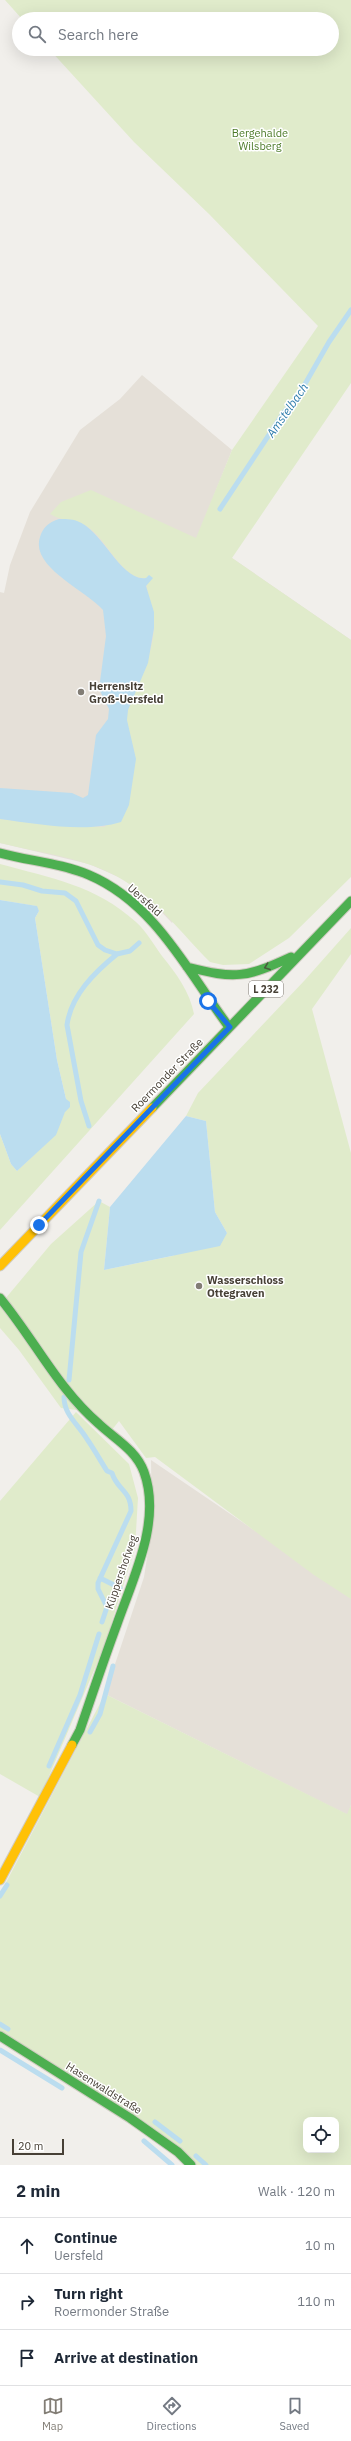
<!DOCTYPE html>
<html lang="en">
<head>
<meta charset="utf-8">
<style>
  body { margin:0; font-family:"IBM Plex Sans",sans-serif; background:#f2f2f3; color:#1f2937 }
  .controls { position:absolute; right:12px; bottom:12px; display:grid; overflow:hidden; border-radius:8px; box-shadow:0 4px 16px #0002 }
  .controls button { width:36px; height:36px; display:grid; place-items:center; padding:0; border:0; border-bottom:1px solid #e0e1e3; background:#fff; color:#1f2937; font:20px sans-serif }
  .scale { position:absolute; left:12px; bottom:10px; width:52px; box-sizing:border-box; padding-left:4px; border:2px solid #474036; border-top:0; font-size:11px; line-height:14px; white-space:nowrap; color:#474036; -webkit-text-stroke:3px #fff; paint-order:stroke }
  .stop { position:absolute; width:12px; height:12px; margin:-9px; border:3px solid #1a73e8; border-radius:50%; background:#fff }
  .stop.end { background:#1a73e8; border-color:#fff; box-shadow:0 1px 4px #0008 }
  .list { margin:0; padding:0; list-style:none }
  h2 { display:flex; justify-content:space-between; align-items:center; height:52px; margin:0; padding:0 16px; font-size:17px }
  h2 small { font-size:13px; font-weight:400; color:#747a83 }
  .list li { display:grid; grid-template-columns:26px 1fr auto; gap:12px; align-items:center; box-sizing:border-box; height:56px; padding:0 16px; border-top:1px solid #e0e1e3 }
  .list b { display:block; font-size:15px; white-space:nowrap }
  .list p { margin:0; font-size:13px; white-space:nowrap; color:#747a83 }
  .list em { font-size:13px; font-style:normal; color:#747a83 }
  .icon { flex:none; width:22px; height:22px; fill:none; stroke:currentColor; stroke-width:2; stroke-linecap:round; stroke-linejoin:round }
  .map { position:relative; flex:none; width:351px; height:2165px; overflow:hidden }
  .search { position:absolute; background:#fff; box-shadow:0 4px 16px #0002; left:12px; right:12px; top:12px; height:44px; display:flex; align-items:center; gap:10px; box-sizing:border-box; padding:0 14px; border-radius:22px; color:#747a83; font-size:15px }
  .sheet { height:220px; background:#fff }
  nav { display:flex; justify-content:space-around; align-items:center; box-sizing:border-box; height:56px; border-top:1px solid #e0e1e3; background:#fff; font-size:11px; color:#747a83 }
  nav a { display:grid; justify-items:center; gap:2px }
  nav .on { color:#827d75 }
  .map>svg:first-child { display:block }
  .residential { fill:#e5e0d8 }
  .green { fill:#e0ebcb; fill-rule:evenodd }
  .water { fill:#bbddef }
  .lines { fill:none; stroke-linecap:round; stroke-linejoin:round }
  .stream { stroke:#bbddef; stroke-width:5 }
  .fast-casing { stroke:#d0ccc2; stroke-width:11 }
  .slow-casing { stroke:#d0ccc2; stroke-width:11 }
  .fast { stroke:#4caf50; stroke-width:9 }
  .slow { stroke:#ffc107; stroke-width:9 }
  .oneway { stroke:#485c3c }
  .route { stroke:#1a73e8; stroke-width:5 }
  .poi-dot { fill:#827d75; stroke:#fff; stroke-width:1.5 }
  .labels { text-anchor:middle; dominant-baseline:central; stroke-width:3; stroke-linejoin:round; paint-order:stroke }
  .shield { fill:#fff; stroke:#7e7972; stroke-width:1 }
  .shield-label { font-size:10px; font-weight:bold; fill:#474036 }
  .park-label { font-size:11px; fill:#4c7a29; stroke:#fff }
  .poi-label { font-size:11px; font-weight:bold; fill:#474036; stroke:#fff; text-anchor:start }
  .street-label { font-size:11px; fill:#474036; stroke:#fff }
  .water-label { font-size:12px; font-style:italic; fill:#2e7cac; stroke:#fff }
</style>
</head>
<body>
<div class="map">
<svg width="351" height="2165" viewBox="0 0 351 2165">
  <rect width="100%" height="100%" fill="#f1efeb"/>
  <path class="residential" d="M142 375 232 450 197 538 232 558 351 640 172 923 149 899 123 879 89 864 0 843V592L4 593 10 565 30 512 80 430 120 399Z
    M151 1460 351 1596V1805L348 1815 105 1694 144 1577 152 1526Z"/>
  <path class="green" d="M5 0H351V383L232 558 351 640V877L289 938 249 964 223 965 210 962C182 934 157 900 123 880 88 858 40 853 0 843V819L50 825 105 827C110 816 136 766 135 758 134 743 123 725 128 710 137 680 153 658 154 626 155 609 146 595 146 578 126 581 109 547 97 535 78 515 69 525 50 514L61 502 91 490 196 538 232 450 318 326 209 214 134 142 49 49H332V19H22Z
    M0 864C51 878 95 885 136 922 146 931 154 945 162 956 176 973 190 992 194 1014L0 1230V1134L11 1164 17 1171 55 1135 65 1111 66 1099 57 1060 35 918 39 911 36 906 0 900Z
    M351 928V954L312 1009 351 1153V1599L314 1575 155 1457 146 1458 119 1421 107 1436 77 1410 61 1408 19 1350 0 1328V1305L51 1244 99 1201 110 1207 104 1270 172 1256 227 1233 215 1212 206 1121 186 1116 198 1093 304 981Z
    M76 1412 129 1464 138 1498 135 1548 104 1647 40 1797 0 1774V1501Z
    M105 1694 347 1814 351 1805V2165H191L0 2034V1894ZM306 2120H336V2150H306Z"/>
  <path class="water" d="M59 519C64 519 72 519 77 521 102 529 121 582 146 578L149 575 153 578 146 586 154 612V628L148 663 128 710 127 720 136 759 129 805 121 822C86 833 37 824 0 819V788L72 793 83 798 88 795 96 735 108 719 109 709 99 689 106 636 103 610C86 590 30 567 40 537 43 527 49 522 59 519Z
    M0 900 37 906 39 911 35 918 57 1060 66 1099 70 1102V1107L65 1112 56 1135 17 1171 11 1164 0 1134Z
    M186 1116 206 1121 215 1212 227 1233 220 1246 104 1270 110 1207Z"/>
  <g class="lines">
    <path class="stream" d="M220 509 284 412 297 398 329 342 351 310
      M0 882 23 885 42 891 65 893 76 901 98 945 105 950 117 954 130 951 139 943
      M89 1126 81 1101 67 1025C71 995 95 972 117 954
      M69 1380 81 1252 99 1201
      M64 1397C64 1415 78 1424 87 1439 94 1449 100 1460 107 1471L112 1473C117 1490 131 1490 131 1511L98 1583V1589L107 1607 102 1622
      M100 1578 120 1588
      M90 1732 100 1714 113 1666
      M49 1766 80 1695 99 1634
      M0 1896 7 1885
      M0 2024 8 2029
      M0 2050 62 2088
      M155 2122 180 2141
      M144 2141 172 2165
      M196 2156 206 2165"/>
    <g class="fast-casing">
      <path id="fast" d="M0 853C29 861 61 863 89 875 155 903 188 972 229 1027
        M187 967C235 979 246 978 291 957
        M152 1108 351 901
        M0 1298C34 1339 58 1389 99 1424 115 1439 136 1450 144 1472 162 1521 133 1578 117 1624 104 1659 92 1695 80 1730L72 1745
        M0 2036 130 2118 178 2152 191 2165"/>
    </g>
    <g class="slow-casing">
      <path id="slow" d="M0 1266 152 1108
        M0 1880 72 1745"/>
    </g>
    <use href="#fast" class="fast"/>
    <use href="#slow" class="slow"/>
  </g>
  <defs><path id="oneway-chevron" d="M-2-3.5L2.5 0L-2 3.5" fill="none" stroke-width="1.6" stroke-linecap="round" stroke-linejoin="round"/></defs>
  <use class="oneway" href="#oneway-chevron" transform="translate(267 967) rotate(160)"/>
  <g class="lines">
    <path class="route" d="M39 1225 230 1027 208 1001"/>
  </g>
  <g class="poi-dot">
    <circle cx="81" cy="692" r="4"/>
    <circle cx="199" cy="1286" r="4"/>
  </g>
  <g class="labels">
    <rect class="shield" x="249" y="981" width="34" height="16" rx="3"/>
    <g class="shield-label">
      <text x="266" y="989">L 232</text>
    </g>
    <g class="park-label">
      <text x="260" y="133">Bergehalde<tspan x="260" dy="13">Wilsberg</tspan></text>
    </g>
    <g class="poi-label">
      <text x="89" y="686">Herrensitz<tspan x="89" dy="13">Groß-Uersfeld</tspan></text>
      <text x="207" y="1280">Wasserschloss<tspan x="207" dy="13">Ottegraven</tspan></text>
    </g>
    <g class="street-label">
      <text transform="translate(145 900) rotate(42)">Uersfeld</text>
      <text transform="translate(167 1075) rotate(-46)">Roermonder Straße</text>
      <text transform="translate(121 1572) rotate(-71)">Küppershofweg</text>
      <text transform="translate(104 2088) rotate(32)">Hasenwaldstraße</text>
    </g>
    <g class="water-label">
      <text transform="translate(287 410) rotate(-55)">Amstelbach</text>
    </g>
  </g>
</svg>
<div class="controls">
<button><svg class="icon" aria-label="locate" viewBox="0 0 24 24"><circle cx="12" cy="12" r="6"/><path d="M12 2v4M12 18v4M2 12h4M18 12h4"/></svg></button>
</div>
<div class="scale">20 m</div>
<div class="stop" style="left:208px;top:1001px"></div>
<div class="stop end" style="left:39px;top:1225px"></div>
<div class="search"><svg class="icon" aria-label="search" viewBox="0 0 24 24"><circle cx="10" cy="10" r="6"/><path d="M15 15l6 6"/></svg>Search here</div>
</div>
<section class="sheet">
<h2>2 min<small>Walk · 120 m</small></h2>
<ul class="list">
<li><svg class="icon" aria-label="ahead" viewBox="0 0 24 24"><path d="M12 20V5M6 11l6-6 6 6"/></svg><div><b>Continue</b><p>Uersfeld</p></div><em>10 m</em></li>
<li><svg class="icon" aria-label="right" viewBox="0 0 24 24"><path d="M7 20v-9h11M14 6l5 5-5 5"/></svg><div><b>Turn right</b><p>Roermonder Straße</p></div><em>110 m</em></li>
<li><svg class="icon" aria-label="arrive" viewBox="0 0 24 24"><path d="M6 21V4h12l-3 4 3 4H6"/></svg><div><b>Arrive at destination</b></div></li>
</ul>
</section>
<nav>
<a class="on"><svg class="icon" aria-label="map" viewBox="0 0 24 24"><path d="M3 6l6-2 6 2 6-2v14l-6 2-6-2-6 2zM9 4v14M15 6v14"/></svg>Map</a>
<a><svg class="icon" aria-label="directions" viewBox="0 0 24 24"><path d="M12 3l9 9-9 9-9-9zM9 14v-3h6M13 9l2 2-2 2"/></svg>Directions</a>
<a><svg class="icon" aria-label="saved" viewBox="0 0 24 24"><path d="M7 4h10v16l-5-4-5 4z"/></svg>Saved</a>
</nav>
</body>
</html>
